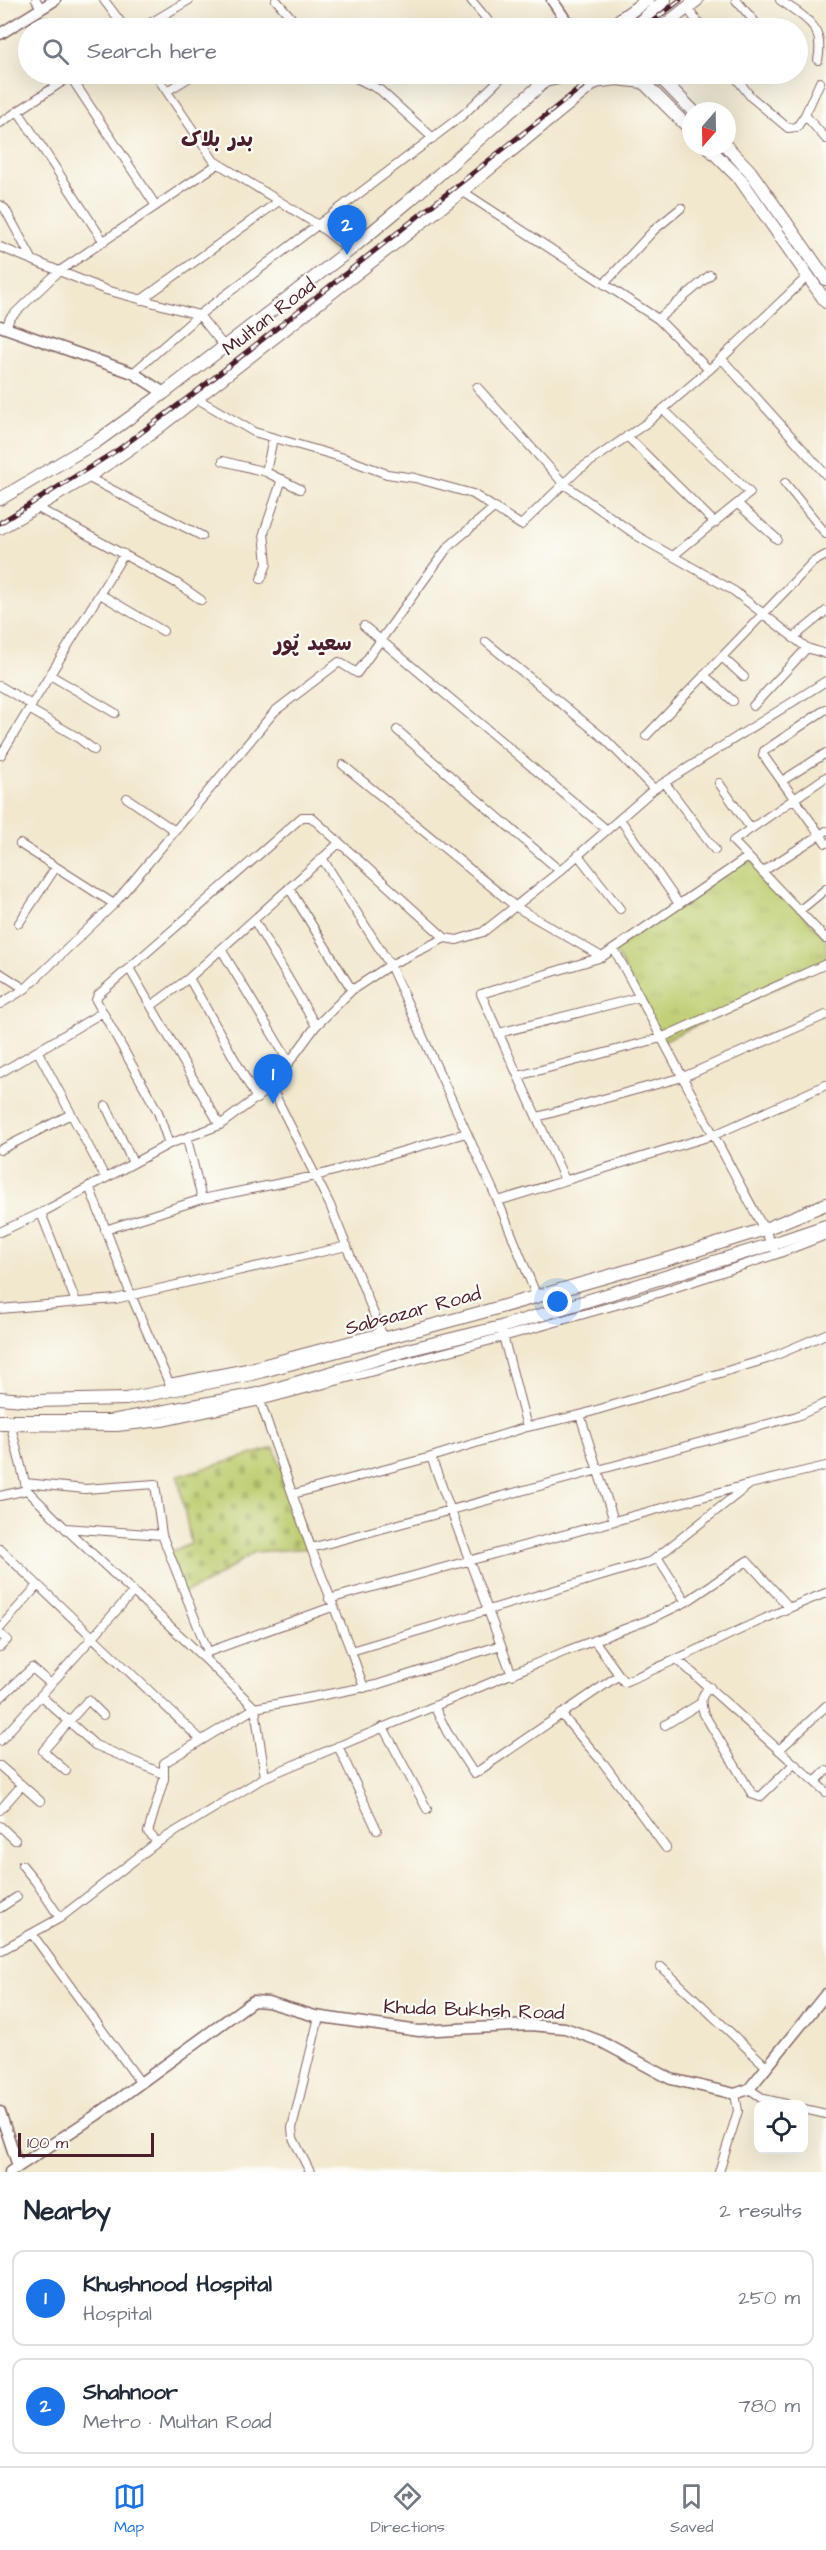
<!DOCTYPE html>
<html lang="en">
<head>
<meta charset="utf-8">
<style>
  body { margin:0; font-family:"Architects Daughter","Playpen Sans Arabic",sans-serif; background:#f6f6f7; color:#1f2937 }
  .controls { position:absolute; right:18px; bottom:18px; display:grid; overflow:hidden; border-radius:12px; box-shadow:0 6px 24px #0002 }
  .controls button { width:54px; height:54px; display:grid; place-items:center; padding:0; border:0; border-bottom:2px solid #e0e1e3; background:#fff; color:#1f2937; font:30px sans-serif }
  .compass { position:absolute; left:682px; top:102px; width:54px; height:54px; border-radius:50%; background:#fff; box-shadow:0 6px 24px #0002; rotate:200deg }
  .scale { position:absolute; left:18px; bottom:15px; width:136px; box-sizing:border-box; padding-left:6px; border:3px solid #4a1f2b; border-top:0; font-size:16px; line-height:21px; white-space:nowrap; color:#4a1f2b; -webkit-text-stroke:4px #fdfcf7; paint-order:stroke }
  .you { position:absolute; left:558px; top:1302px; width:21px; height:21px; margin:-15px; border:4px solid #fff; border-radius:50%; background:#1a73e8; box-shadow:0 0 0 9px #1a73e833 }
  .badge { display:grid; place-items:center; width:39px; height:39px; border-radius:50%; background:#1a73e8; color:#fff; font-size:20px; font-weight:700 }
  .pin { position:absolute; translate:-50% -50px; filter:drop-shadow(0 2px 3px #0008) }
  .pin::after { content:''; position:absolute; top:32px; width:21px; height:18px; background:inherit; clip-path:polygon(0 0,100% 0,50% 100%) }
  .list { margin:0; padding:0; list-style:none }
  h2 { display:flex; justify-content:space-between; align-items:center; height:78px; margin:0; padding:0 24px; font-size:26px }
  h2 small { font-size:20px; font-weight:400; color:#747a83 }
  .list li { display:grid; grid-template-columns:39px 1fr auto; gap:18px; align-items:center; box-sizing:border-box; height:96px; margin:0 12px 12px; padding:0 12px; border:2px solid #e0e1e3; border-radius:12px }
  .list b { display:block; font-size:22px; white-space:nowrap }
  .list p { margin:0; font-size:20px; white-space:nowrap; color:#747a83 }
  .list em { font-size:20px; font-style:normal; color:#747a83 }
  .icon { flex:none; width:33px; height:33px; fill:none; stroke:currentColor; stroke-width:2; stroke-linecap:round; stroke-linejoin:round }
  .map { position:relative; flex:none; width:826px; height:2172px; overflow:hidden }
  .search { position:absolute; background:#fff; box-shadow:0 6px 24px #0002; left:18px; right:18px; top:18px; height:66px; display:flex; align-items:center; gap:15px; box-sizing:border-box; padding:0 21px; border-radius:33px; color:#747a83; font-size:22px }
  .sheet { height:294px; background:#fff }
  nav { display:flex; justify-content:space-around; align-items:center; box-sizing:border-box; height:84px; border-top:2px solid #e0e1e3; background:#fff; font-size:16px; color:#747a83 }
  nav a { display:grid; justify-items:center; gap:3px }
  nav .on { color:#1a73e8 }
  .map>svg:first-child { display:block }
  .cemetery { fill:url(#cemetery-stones); stroke:#84764c; stroke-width:1.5 }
  .park { fill:url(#park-tufts); stroke:#84764c; stroke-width:1.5 }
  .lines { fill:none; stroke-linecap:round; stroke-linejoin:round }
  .minor-casing { stroke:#846564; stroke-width:10 }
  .tertiary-casing { stroke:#846564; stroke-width:13 }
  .secondary-casing { stroke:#846564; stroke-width:14 }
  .primary-casing { stroke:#846564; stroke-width:14 }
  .minor { stroke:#fff; stroke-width:8 }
  .tertiary { stroke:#fff; stroke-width:10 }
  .secondary { stroke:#fff; stroke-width:12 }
  .primary { stroke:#fff; stroke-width:12 }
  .rail-casing { stroke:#4a1f2b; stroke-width:5 }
  .rail { stroke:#fdfcf7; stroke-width:3; stroke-dasharray:9; stroke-linecap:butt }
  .labels { text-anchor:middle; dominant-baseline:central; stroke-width:4.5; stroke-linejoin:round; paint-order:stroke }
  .street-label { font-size:20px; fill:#4a1f2b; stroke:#fdfcf7 }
  .neighbourhood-label { font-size:21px; font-weight:bold; fill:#4a1f2b; stroke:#fdfcf7 }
</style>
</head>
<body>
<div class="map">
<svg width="826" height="2172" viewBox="0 0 826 2172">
  <defs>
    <pattern id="cemetery-stones" width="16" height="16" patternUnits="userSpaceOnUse" patternTransform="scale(1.5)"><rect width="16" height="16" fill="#bdcc6e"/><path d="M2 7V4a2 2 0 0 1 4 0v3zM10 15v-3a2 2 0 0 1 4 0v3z" fill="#a4af5f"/></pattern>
    <pattern id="park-tufts" width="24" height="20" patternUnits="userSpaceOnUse" patternTransform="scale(1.5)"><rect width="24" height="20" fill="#bdcc6e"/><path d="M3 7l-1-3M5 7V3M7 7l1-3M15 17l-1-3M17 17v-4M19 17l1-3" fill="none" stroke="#a4af5f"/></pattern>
  </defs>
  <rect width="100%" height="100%" fill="#fdfcf7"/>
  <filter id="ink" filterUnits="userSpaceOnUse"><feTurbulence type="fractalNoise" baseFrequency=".0167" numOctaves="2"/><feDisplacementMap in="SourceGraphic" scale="12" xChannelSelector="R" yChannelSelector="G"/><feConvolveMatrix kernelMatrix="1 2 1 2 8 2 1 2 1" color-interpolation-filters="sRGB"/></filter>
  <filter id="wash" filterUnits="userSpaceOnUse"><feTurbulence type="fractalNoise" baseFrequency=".008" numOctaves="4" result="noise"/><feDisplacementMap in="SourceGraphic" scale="24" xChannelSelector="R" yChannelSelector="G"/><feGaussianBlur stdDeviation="1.35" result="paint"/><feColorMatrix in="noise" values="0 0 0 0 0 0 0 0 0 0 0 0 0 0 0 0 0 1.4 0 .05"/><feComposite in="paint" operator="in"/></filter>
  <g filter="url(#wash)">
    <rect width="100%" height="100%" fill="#f1e8ce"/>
    <path class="cemetery" d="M274 1448 311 1548 254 1552 207 1583 181 1594 168 1552 191 1544 178 1476Z"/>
    <path class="park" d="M748 857 826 939V964L663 1041 614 949Z"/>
  </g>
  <g filter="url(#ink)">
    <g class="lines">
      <g class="minor-casing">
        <path id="minor" d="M36 0 41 8
          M104 0 125 28
          M276 0 300 28
          M471 0 494 28
          M736 0 760 28
          M780 0C805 18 825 25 818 60
          M687 8 702 28
          M142 28 189 0
          M155 74 214 161 318 225 350 250
          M348 74 380 90 433 138
          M733 74 751 97 788 128 797 127 805 115
          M70 76 156 206
          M820 82 805 115 826 139
          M167 91 195 74
          M18 111 104 242
          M0 123 74 74
          M462 191 658 319 709 370
          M0 205 5 209 32 259
          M0 247 106 290 199 315 223 345
          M604 284 654 230 681 208
          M141 300 279 201
          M658 319 710 275
          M6 328 10 318 58 272 218 164
          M721 358 826 475
          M133 373 199 315 464 114 505 74
          M477 387 564 484 639 537 734 591 807 648 826 654
          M196 398 254 432 344 458 387 474 415 478 473 494 521 525 577 471 648 422 709 370 808 276
          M663 409 750 493 673 556
          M627 436 715 523
          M223 461 266 472 300 489
          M266 472 273 438
          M87 477 202 536
          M785 483 826 534
          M738 504 777 539
          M36 507 178 584 201 600
          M261 579 267 564 264 533 282 479
          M100 594 163 631
          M364 626 607 830
          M793 638 826 611
          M486 642 606 740 654 789
          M722 657 744 677
          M50 675 115 713
          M704 675 733 701
          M0 686 32 705
          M753 706 807 648
          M29 709 77 737 94 750
          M826 709 764 751 763 755 826 843
          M397 730 560 871
          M646 736 813 562 826 555
          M1 755 124 554
          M343 765 516 907 602 957
          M826 777 733 841 826 939
          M782 781 826 753
          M665 783 715 850
          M719 783 751 829
          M127 798 175 831
          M620 819 679 904
          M20 844 114 904
          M578 855 620 909
          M322 858 390 965 498 1201 537 1297
          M762 872 826 831
          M289 888 352 990
          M799 911 826 889
          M254 920 316 1026
          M19 923 56 867
          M221 949 289 1062
          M614 949 774 1248
          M129 968 220 1125
          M0 973 25 989
          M189 978 257 1099
          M0 1004 25 989 114 904 275 711 339 662 357 673 448 547 495 507
          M151 1006 189 978 338 844
          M499 1033 640 997
          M38 1052 105 1177
          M0 1073 103 1012
          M518 1076 661 1038 826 964
          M271 1087 330 1205 384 1339
          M106 1106 133 1163
          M537 1117 683 1077 826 1015
          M187 1139 202 1199
          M169 1144 158 1112 96 1000 98 995 302 817H311L445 938 457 940 483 932 560 871 654 789 826 681
          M0 1150 71 1114
          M565 1180 481 994 602 957 748 857
          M89 1186 131 1295 172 1390
          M498 1201 714 1135 826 1085
          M41 1213 76 1302
          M105 1230 202 1199 316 1176 466 1133
          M0 1232 41 1213 169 1144 220 1125 271 1087 316 1026 352 990 390 965 445 938
          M0 1309 115 1299 347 1246
          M502 1332 527 1427
          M169 1383 247 1368 381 1332
          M259 1398 311 1548 351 1651 652 1561 750 1484 826 1466
          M580 1415 614 1521
          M10 1423 27 1490 65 1528 162 1535 208 1652 203 1657 255 1708 376 1685 501 1645
          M1 1426 117 1427 162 1422 260 1401 503 1337 658 1293 777 1254 826 1235
          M431 1457 512 1675
          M25 1483 85 1489 155 1484 162 1535
          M293 1494 431 1457 527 1427 580 1415 767 1359 826 1334
          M0 1496 27 1490
          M65 1528 203 1657
          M311 1548 797 1416 826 1403
          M0 1549 200 1739
          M657 1557 686 1602
          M329 1599 746 1485
          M0 1628 38 1585
          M0 1634 7 1640 0 1647
          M594 1640 624 1682C693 1654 757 1619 826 1593
          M351 1651 364 1688
          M208 1652 332 1607
          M678 1660 826 1792
          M710 1687C700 1696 700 1701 704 1714L752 1794 760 1797 794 1764
          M41 1696 95 1745 164 1774
          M0 1698 32 1668 51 1684
          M434 1706 447 1732 474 1774 619 1675
          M561 1714 604 1764 666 1848
          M665 1725 701 1703
          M383 1727 427 1809
          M0 1741 133 1592
          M338 1746 377 1830
          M779 1750 826 1706
          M0 1766 40 1801
          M66 1771 43 1751 88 1700 103 1715
          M815 1782 826 1771
          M0 1810 22 1785
          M0 1826 15 1840
          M157 1842 148 1832 164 1779V1763L255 1708 265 1777
          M22 1865 36 1882 60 1918
          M0 1908 17 1897
          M32 1934 140 2082
          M0 1951 60 1918 155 1844 265 1777 566 1651 651 1619 686 1602 747 1561 789 1607
          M661 1967 767 2067
          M749 2089 764 2099 786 2104
          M804 2109 826 2114
          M310 2172 293 2138 292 2128 319 2017
          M719 2172 738 2111 735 2094"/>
      </g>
      <g class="tertiary-casing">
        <path id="tertiary" d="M552 0 571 28
          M0 34 55 0
          M0 326 133 373 164 393
          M0 2112 18 2166
          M10 2172 98 2114 253 2001 268 2002 315 2016 419 2031 530 2025 565 2028 600 2041 671 2079 735 2094 749 2089 826 1994"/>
      </g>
      <g class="secondary-casing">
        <path id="secondary" d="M635 74 691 130
          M657 74 693 111
          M594 82 617 79 643 82
          M708 147 740 179 826 302
          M727 147 750 171 826 279
          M0 1398 35 1401 126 1399 252 1374 490 1310 665 1260 765 1229 826 1204
          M0 1421H111L258 1394 415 1348 501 1327 773 1244 826 1226"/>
      </g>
      <g class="primary-casing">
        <path id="primary" d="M608 28 647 0
          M633 28 665 0
          M661 28 697 0
          M545 81 562 77 566 74
          M0 499 96 442 164 393 350 250 409 201 553 74
          M0 528 92 474 145 438 462 191 605 74"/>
      </g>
      <use href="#minor" class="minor"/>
      <use href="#tertiary" class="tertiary"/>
      <use href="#secondary" class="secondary"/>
      <use href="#primary" class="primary"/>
      <g class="rail-casing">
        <path id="rail" d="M644 28 680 0
          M0 523 119 449 201 388 598 74"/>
      </g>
      <use href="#rail" class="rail"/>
    </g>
  </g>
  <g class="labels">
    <g class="street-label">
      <text transform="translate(269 317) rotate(-38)">Multan Road</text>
      <text transform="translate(413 1311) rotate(-15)">Sabsazar Road</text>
      <text transform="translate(474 2010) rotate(2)">Khuda Bukhsh Road</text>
    </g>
    <g class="neighbourhood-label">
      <text x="217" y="139">بدر بلاک</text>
      <text x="313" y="643">سعید پُور</text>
    </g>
  </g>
</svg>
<div class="controls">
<button><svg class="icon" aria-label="locate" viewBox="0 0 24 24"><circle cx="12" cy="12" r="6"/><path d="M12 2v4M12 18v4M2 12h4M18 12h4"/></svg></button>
</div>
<svg class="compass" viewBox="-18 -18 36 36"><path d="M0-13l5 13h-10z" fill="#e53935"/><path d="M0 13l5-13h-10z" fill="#747a83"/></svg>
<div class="scale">100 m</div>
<div class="you"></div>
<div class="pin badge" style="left:273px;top:1104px">1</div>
<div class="pin badge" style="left:347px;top:255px">2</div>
<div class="search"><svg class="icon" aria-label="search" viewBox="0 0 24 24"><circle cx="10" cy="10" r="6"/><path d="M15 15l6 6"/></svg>Search here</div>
</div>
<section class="sheet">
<h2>Nearby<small>2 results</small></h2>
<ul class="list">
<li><span class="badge">1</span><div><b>Khushnood Hospital</b><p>Hospital</p></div><em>250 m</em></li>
<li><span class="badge">2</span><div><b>Shahnoor</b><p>Metro · Multan Road</p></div><em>780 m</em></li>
</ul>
</section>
<nav>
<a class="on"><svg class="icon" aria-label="map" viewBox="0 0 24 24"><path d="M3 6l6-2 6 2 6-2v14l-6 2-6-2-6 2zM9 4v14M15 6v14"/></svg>Map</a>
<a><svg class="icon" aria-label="directions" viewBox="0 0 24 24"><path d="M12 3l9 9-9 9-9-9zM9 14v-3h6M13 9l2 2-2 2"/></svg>Directions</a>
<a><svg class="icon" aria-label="saved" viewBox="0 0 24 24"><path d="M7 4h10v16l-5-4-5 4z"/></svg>Saved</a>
</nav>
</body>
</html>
